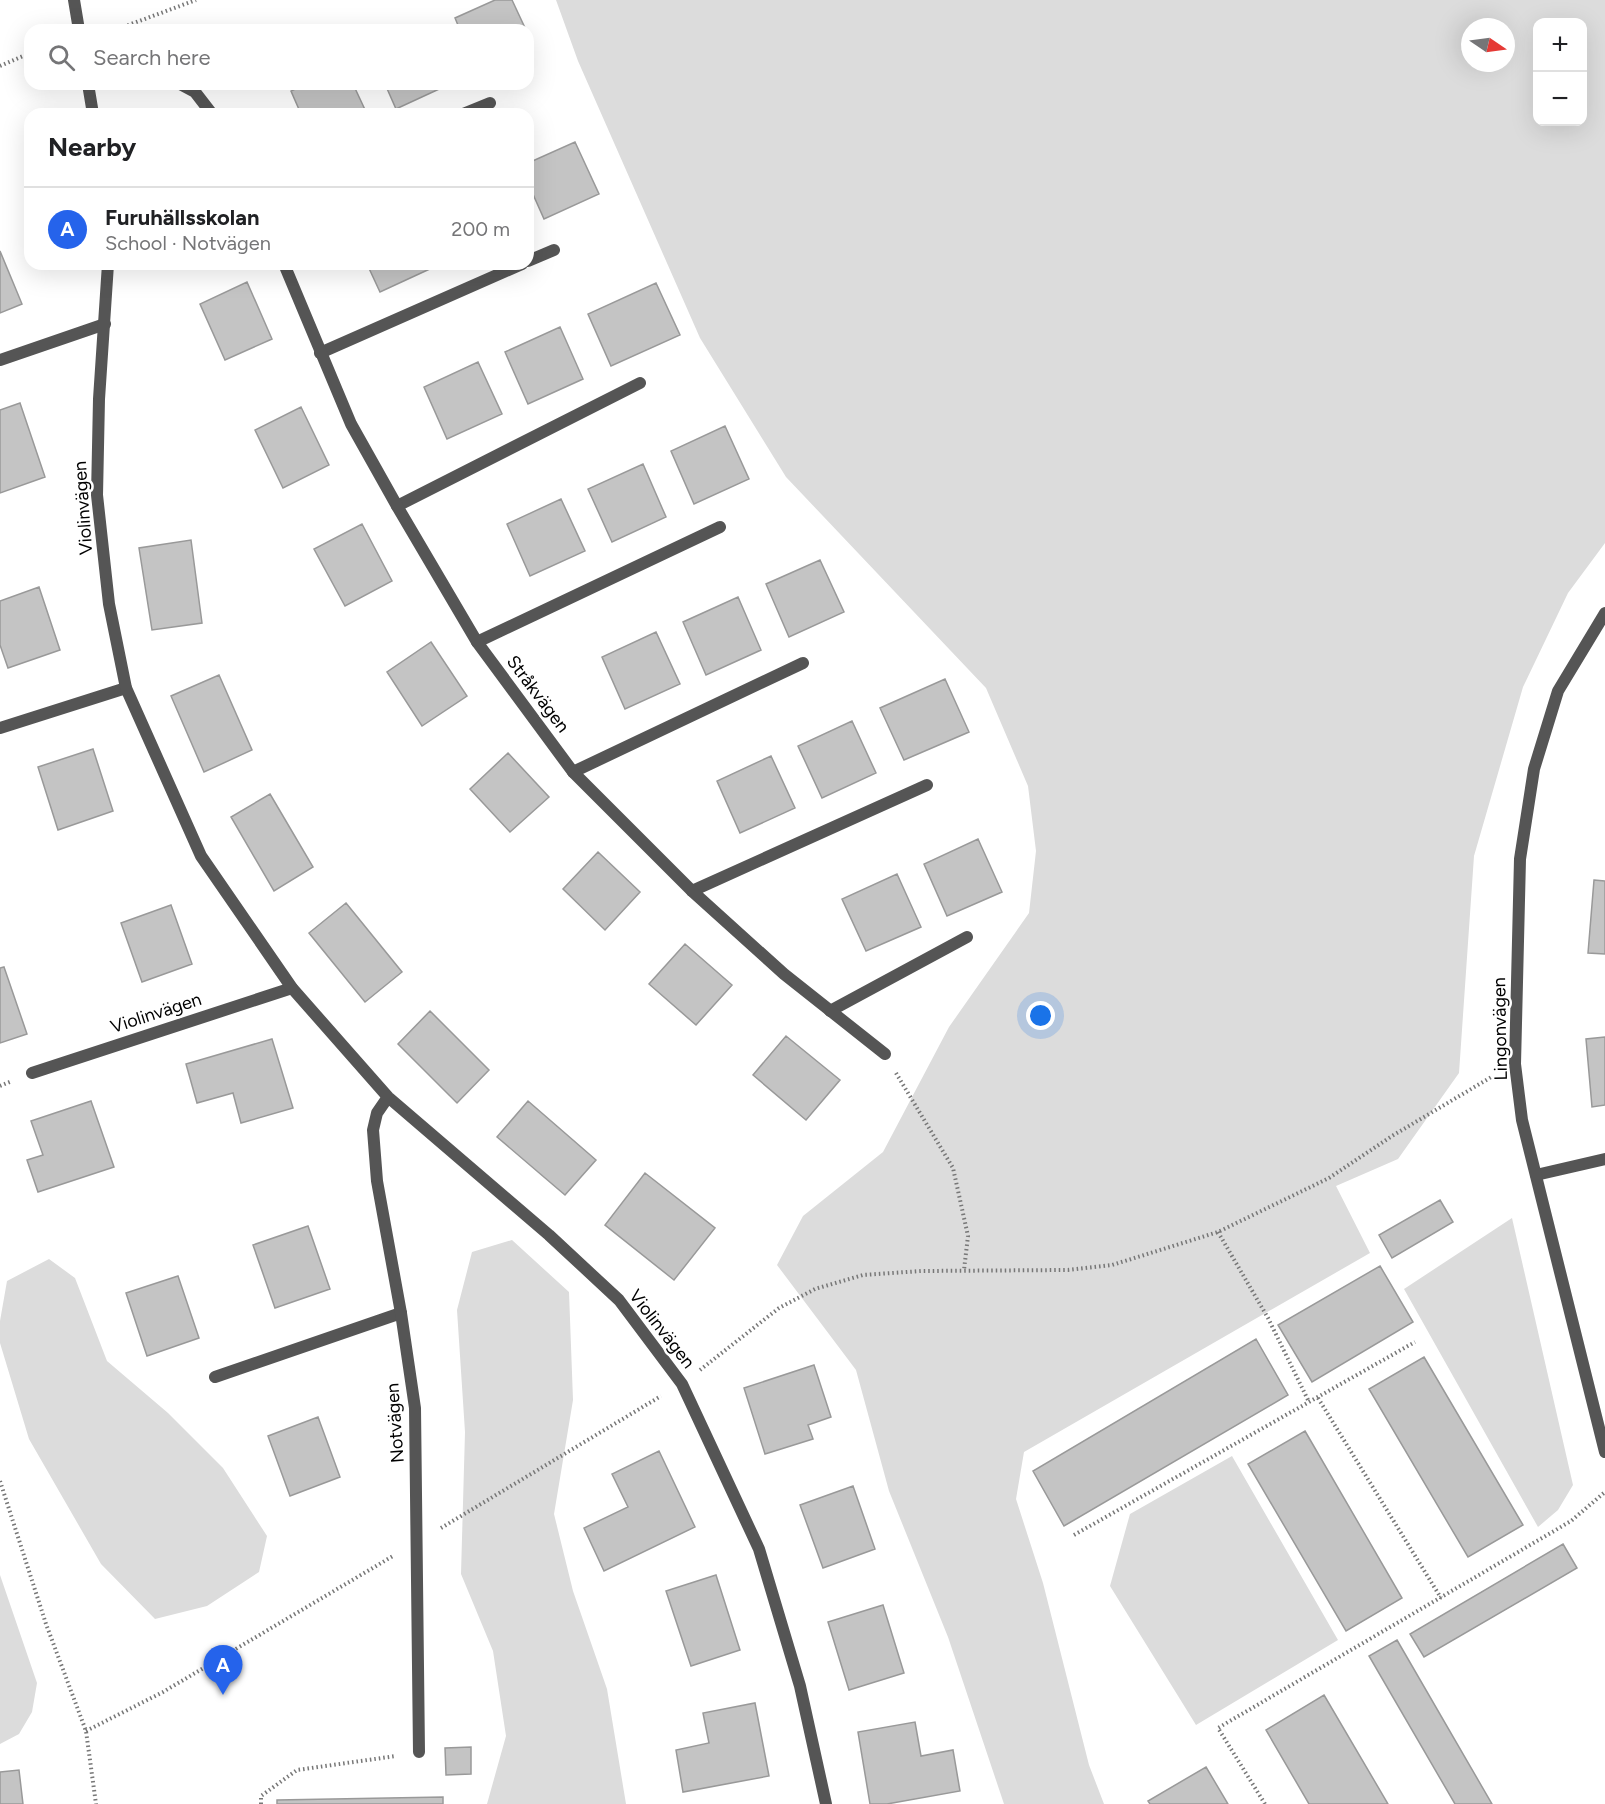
<!DOCTYPE html>
<html lang="en">
<head>
<meta charset="utf-8">
<style>
  body { margin:0; font-family:Figtree,sans-serif; background:#f6f6f6; color:#202124 }
  .controls { position:absolute; right:18px; top:18px; display:grid; overflow:hidden; border-radius:12px; box-shadow:0 6px 24px #0002 }
  .controls button { width:54px; height:54px; display:grid; place-items:center; padding:0; border:0; border-bottom:2px solid #e0e0e0; background:#fff; color:#202124; font:30px sans-serif }
  .compass { position:absolute; left:1461px; top:18px; width:54px; height:54px; border-radius:50%; background:#fff; box-shadow:0 6px 24px #0002; rotate:103deg }
  .you { position:absolute; left:1041px; top:1016px; width:21px; height:21px; margin:-15px; border:4px solid #fff; border-radius:50%; background:#1a73e8; box-shadow:0 0 0 9px #1a73e833 }
  .badge { display:grid; place-items:center; width:39px; height:39px; border-radius:50%; background:#2563eb; color:#fff; font-size:20px; font-weight:700 }
  .pin { position:absolute; translate:-50% -50px; filter:drop-shadow(0 2px 3px #0008) }
  .pin::after { content:''; position:absolute; top:32px; width:21px; height:18px; background:inherit; clip-path:polygon(0 0,100% 0,50% 100%) }
  .list { margin:0; padding:0; list-style:none }
  h2 { display:flex; justify-content:space-between; align-items:center; height:78px; margin:0; padding:0 24px; font-size:26px }
  h2 small { font-size:20px; font-weight:400; color:#757577 }
  .list li { display:grid; grid-template-columns:39px 1fr auto; gap:18px; align-items:center; box-sizing:border-box; height:84px; padding:0 24px; border-top:2px solid #e0e0e0 }
  .list b { display:block; font-size:22px; white-space:nowrap }
  .list p { margin:0; font-size:20px; white-space:nowrap; color:#757577 }
  .list em { font-size:20px; font-style:normal; color:#757577 }
  .icon { flex:none; width:33px; height:33px; fill:none; stroke:currentColor; stroke-width:2; stroke-linecap:round; stroke-linejoin:round }
  .map { position:relative; flex:none; width:1605px; height:1804px; overflow:hidden }
  .search { position:absolute; background:#fff; box-shadow:0 6px 24px #0002; left:24px; top:24px; width:510px; height:66px; display:flex; align-items:center; gap:15px; box-sizing:border-box; padding:0 21px; border-radius:18px; color:#757577; font-size:22px }
  .panel { position:absolute; background:#fff; box-shadow:0 6px 24px #0002; left:24px; top:108px; width:510px; height:162px; border-radius:18px }
  .map>svg:first-child { display:block }
  .green { fill:#dcdcdc; fill-rule:evenodd }
  .building { fill:#c4c4c4; stroke:#999; stroke-width:1.5 }
  .lines { fill:none; stroke-linecap:round; stroke-linejoin:round }
  .path { stroke:#777; stroke-width:4; stroke-dasharray:1.5 3; stroke-linecap:butt }
  .service { stroke:#555; stroke-width:12 }
  .minor { stroke:#555; stroke-width:12 }
  .labels { text-anchor:middle; dominant-baseline:central; stroke-width:5; stroke-linejoin:round; paint-order:stroke }
  .street-label { font-size:18px; fill:#000; stroke:#fff }
</style>
</head>
<body>
<div class="map">
<svg width="1605" height="1804" viewBox="0 0 1605 1804">
  <rect width="100%" height="100%" fill="#fff"/>
  <path class="green" d="M556 0H1605V543L1568 593 1523 687 1474 856 1459 1073 1398 1159 1336 1186 1370 1253 1024 1452 1016 1499 1043 1583 1089 1765 1104 1804H1004L948 1637 889 1491 856 1370 777 1265 803 1216 883 1152 949 1027 1029 913 1036 851 1028 786 986 688 786 477 700 338 578 61ZM1538 22H1582V122H1538ZM1470 27H1506V63H1470Z
    M1512 1218 1573 1485 1558 1510 1538 1527 1404 1289Z
    M512 1240 569 1292 573 1400 554 1514 573 1591 607 1689 626 1804H487L506 1736 493 1651 461 1574 465 1432 457 1310 472 1252Z
    M49 1259 75 1278 107 1361 168 1413 223 1468 267 1536 259 1572 207 1606 155 1619 101 1564 29 1439 0 1343V1321L7 1281Z
    M1232 1456 1338 1640 1196 1725 1110 1586 1130 1514Z
    M0 1575 37 1683 32 1712 19 1734 0 1744Z"/>
  <path class="building" d="M495 0H512L526 30H460L455 18Z
    M306 84H353L367 114H301L291 91Z
    M385 84H450L396 109Z
    M575 142 599 194 544 219 528 183V163Z
    M0 251 22 304 0 313Z
    M367 264H433L434 267 380 292Z
    M247 282 272 339 225 360 200 304Z
    M656 283 680 335 611 366 588 314Z
    M560 327 583 379 528 404 505 352Z
    M478 362 502 414 447 439 424 387Z
    M20 403 45 477 0 493V410Z
    M301 407 329 465 283 488 255 430Z
    M725 426 749 479 694 504 671 451Z
    M643 464 666 517 612 542 588 489Z
    M561 499 585 551 530 576 507 524Z
    M362 524 392 581 345 606 314 549Z
    M191 540 202 623 152 630 139 548Z
    M820 560 844 612 789 637 766 584Z
    M39 587 60 650 8 668 0 645V601Z
    M738 597 761 650 706 675 683 622Z
    M656 632 680 684 625 709 602 657Z
    M431 642 467 696 422 726 387 672Z
    M219 675 252 750 204 772 171 696Z
    M945 679 969 732 904 760 880 708Z
    M852 721 876 773 822 798 798 746Z
    M93 749 113 811 58 830 38 767Z
    M508 753 549 797 510 832 470 789Z
    M771 756 795 808 740 833 717 781Z
    M270 794 313 867 274 891 231 817Z
    M978 839 1002 892 947 916 924 864Z
    M598 852 640 892 605 930 563 889Z
    M897 874 921 927 866 951 842 899Z
    M1594 880 1605 881V954L1588 953Z
    M346 903 402 972 365 1002 309 933Z
    M171 905 192 964 142 982 121 923Z
    M685 944 732 985 696 1025 649 984Z
    M4 967 27 1034 0 1043V968Z
    M430 1011 489 1070 457 1103 398 1044Z
    M786 1036 840 1080 806 1120 753 1075Z
    M1605 1037V1105L1592 1107 1586 1039Z
    M272 1039 293 1108 241 1123 233 1093 197 1103 186 1064Z
    M91 1101 114 1167 38 1192 27 1160 43 1155 31 1121Z
    M528 1101 596 1160 565 1195 497 1137Z
    M645 1173 715 1228 674 1280 605 1225Z
    M1440 1200 1453 1222 1392 1258 1379 1235Z
    M308 1226 330 1289 275 1308 253 1245Z
    M1380 1266 1413 1322 1312 1382 1278 1325Z
    M178 1276 199 1338 147 1356 126 1293Z
    M1256 1339 1288 1395 1064 1526 1033 1471Z
    M1424 1357 1523 1525 1468 1557 1369 1389Z
    M814 1365 831 1417 808 1425 813 1439 765 1454 744 1388Z
    M318 1417 340 1477 290 1496 268 1436Z
    M1305 1431 1402 1598 1346 1631 1248 1464Z
    M659 1451 695 1527 604 1571 584 1528 628 1507 612 1474Z
    M853 1486 875 1549 823 1568 800 1505Z
    M1563 1544 1577 1568 1424 1657 1410 1634Z
    M716 1575 740 1650 691 1666 666 1591Z
    M883 1605 904 1673 849 1690 828 1622Z
    M1397 1640 1492 1804H1455L1369 1656Z
    M1324 1695 1388 1804H1309L1266 1730Z
    M755 1703 769 1776 683 1792 676 1750 709 1743 703 1713Z
    M915 1722 921 1756 953 1750 960 1791 887 1804H870L858 1732Z
    M471 1747V1774L446 1775 445 1748Z
    M1206 1767 1228 1804H1150L1148 1801Z
    M19 1770 23 1804H0V1772Z
    M443 1797V1804H277V1800Z"/>
  <g class="lines">
    <path class="path" d="M115 30 196 0
      M0 66 30 53
      M896 1073 953 1168 968 1236 964 1270
      M0 1086 12 1081
      M1218 1232 1268 1318 1309 1402
      M700 1370 779 1308 815 1289 863 1275 921 1271 1068 1270 1112 1265 1218 1232 1329 1178 1392 1136 1493 1076
      M1318 1398 1441 1598
      M0 1481 46 1624 86 1731 96 1804
      M441 1528 661 1396
      M1074 1535 1415 1342
      M86 1731 163 1692 393 1556
      M261 1804V1796L297 1770 396 1756
      M1265 1804 1218 1728 1571 1521 1605 1492"/>
    <path class="service" d="M463 114 490 103
      M528 261 554 250
      M320 353 522 264
      M0 360 105 324
      M397 506 640 383
      M477 642 720 527
      M0 728 126 688
      M573 772 803 663
      M692 891 927 785
      M830 1011 967 937
      M32 1073 292 988
      M1536 1175 1605 1159
      M215 1377 401 1313"/>
    <path class="minor" d="M74 0 79 30
      M88 84 93 114
      M180 84 195 92 212 114
      M108 264 99 399 97 495 109 604 126 688 201 856 292 988 388 1097 549 1235 619 1300 682 1384 759 1549 800 1686 826 1804
      M284 264 351 424 397 506 477 642 573 772 692 891 784 974 885 1054
      M1605 613 1558 691 1534 769 1520 859 1515 1064 1522 1120 1605 1452
      M388 1097 377 1113 373 1130 377 1181 401 1313 415 1408 419 1752"/>
  </g>
  <g class="labels">
    <g class="street-label">
      <text transform="translate(83 508) rotate(-94)">Violinvägen</text>
      <text transform="translate(538 694) rotate(53)">Stråkvägen</text>
      <text transform="translate(156 1013) rotate(-18)">Violinvägen</text>
      <text transform="translate(1500 1029) rotate(-91)">Lingonvägen</text>
      <text transform="translate(662 1329) rotate(52)">Violinvägen</text>
      <text transform="translate(395 1423) rotate(-94)">Notvägen</text>
    </g>
  </g>
</svg>
<div class="controls">
<button>+</button>
<button>−</button>
</div>
<svg class="compass" viewBox="-18 -18 36 36"><path d="M0-13l5 13h-10z" fill="#e53935"/><path d="M0 13l5-13h-10z" fill="#757577"/></svg>
<div class="you"></div>
<div class="pin badge" style="left:223px;top:1695px">A</div>
<div class="search"><svg class="icon" aria-label="search" viewBox="0 0 24 24"><circle cx="10" cy="10" r="6"/><path d="M15 15l6 6"/></svg>Search here</div>
<section class="panel">
<h2>Nearby<small></small></h2>
<ul class="list">
<li><span class="badge">A</span><div><b>Furuhällsskolan</b><p>School · Notvägen</p></div><em>200 m</em></li>
</ul>
</section>
</div>
</body>
</html>
